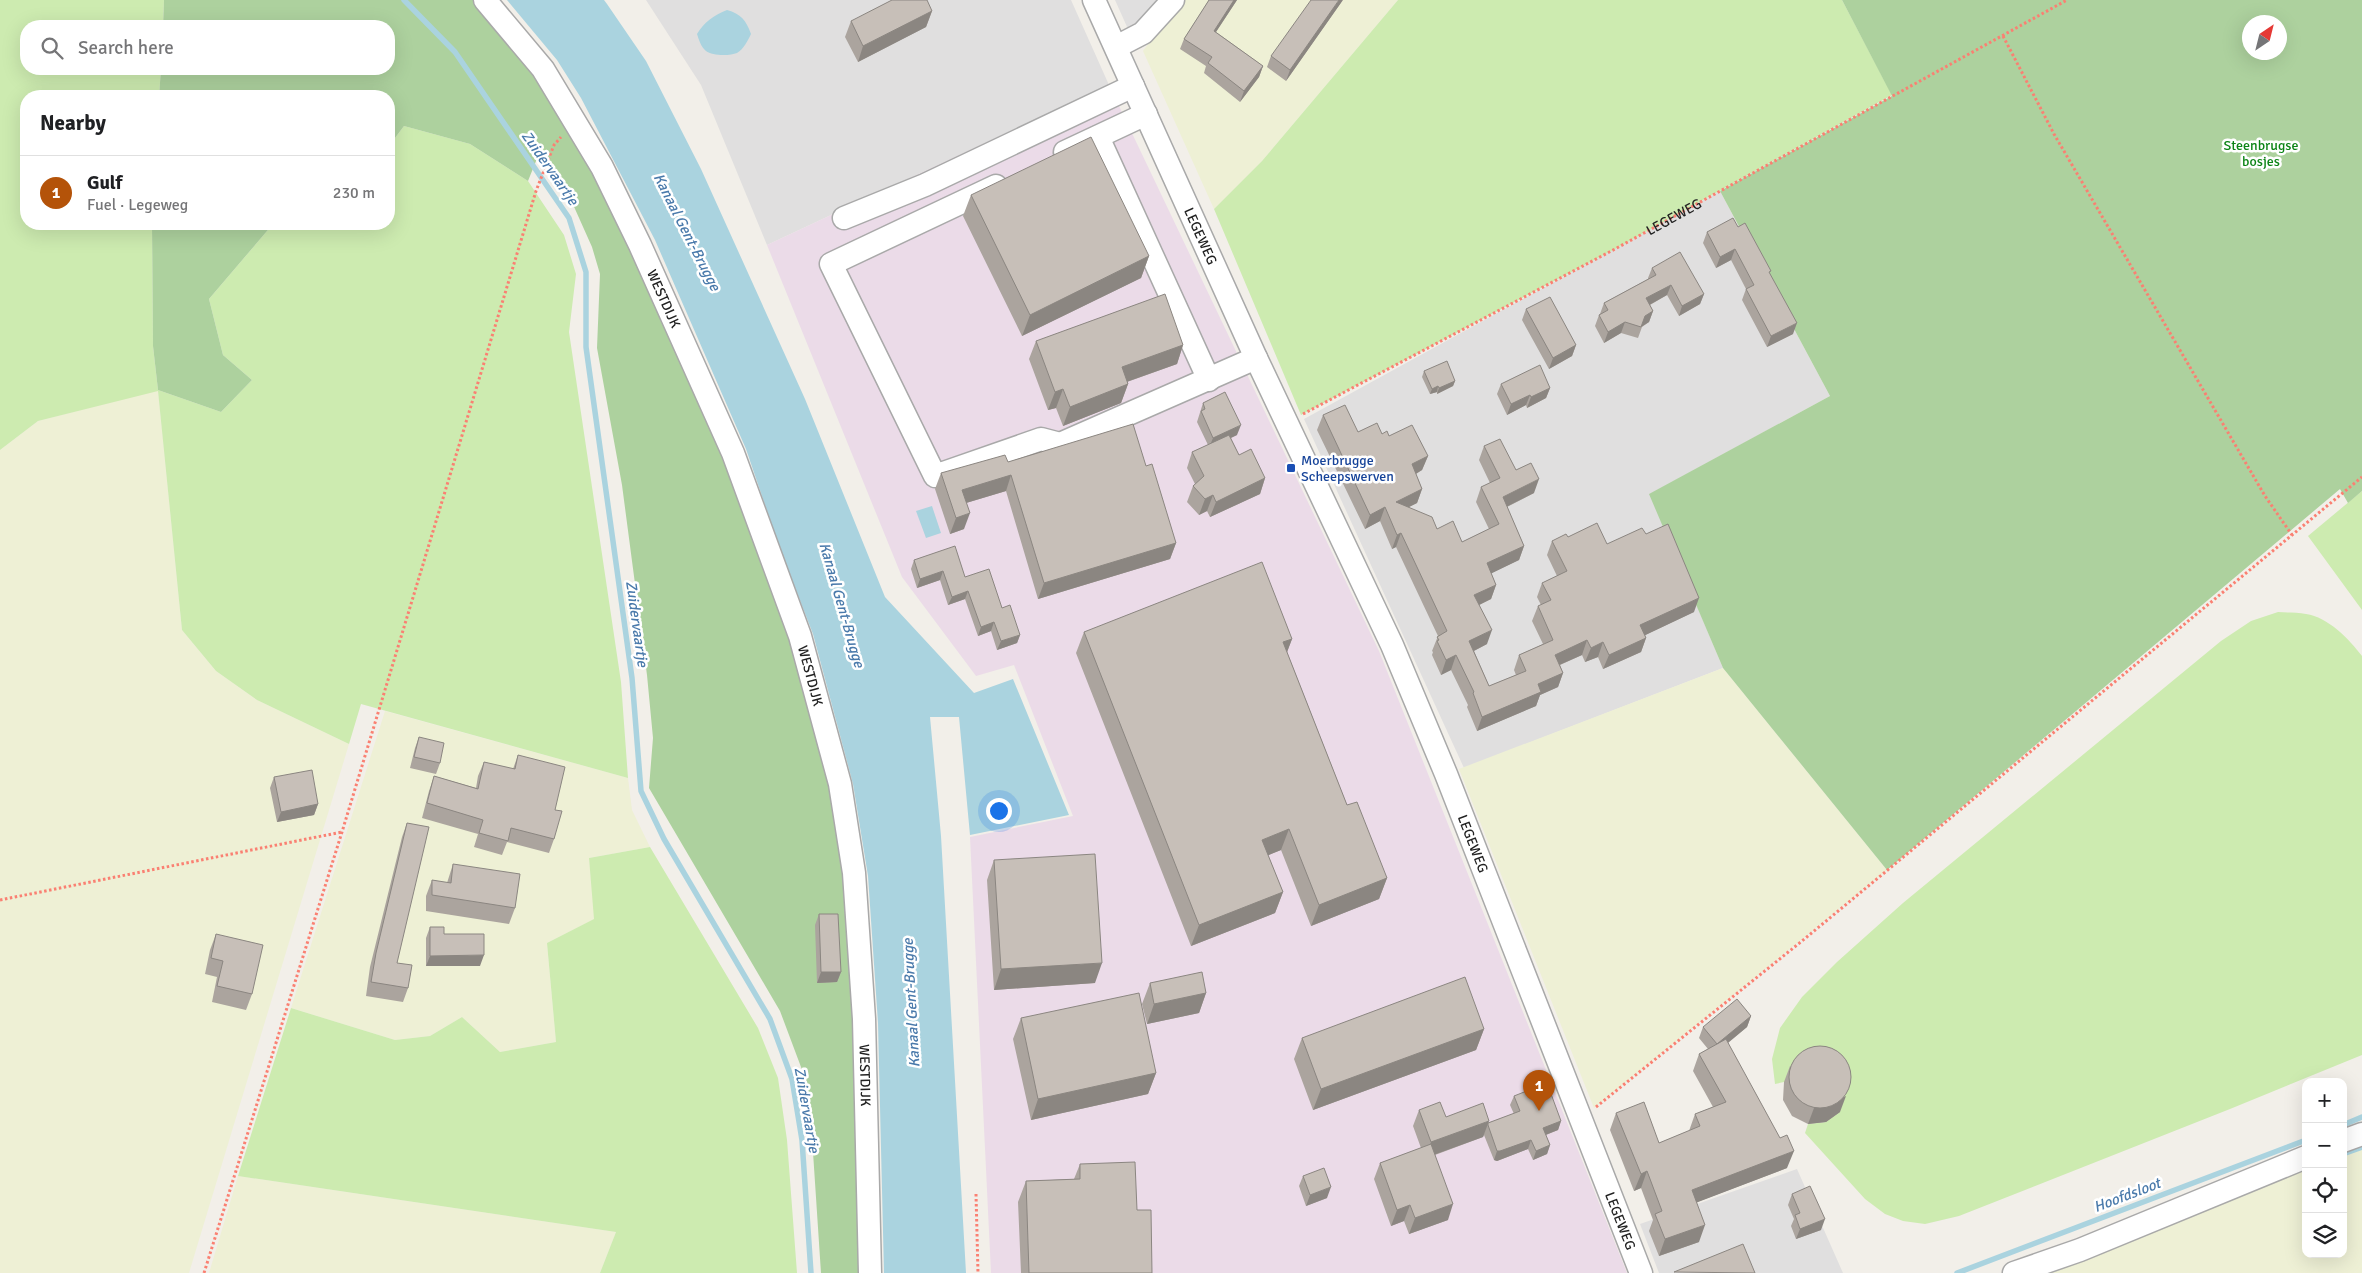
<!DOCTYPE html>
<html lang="en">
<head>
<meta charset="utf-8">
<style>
  body { margin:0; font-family:Signika,sans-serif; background:#f6f6f6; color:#202124 }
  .controls { position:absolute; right:15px; bottom:15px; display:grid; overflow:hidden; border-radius:10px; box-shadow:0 5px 20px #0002 }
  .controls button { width:45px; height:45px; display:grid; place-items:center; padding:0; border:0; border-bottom:1px solid #e0e0e0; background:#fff; color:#202124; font:25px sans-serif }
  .compass { position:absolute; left:2242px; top:15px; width:45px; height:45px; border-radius:50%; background:#fff; box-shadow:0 5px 20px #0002; rotate:35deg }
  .you { position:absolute; left:998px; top:810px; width:18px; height:18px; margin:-12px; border:4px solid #fff; border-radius:50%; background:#1a73e8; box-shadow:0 0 0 8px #1a73e833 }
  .badge { display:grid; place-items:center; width:32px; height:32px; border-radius:50%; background:#b45309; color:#fff; font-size:16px; font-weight:700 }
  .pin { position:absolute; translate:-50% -41px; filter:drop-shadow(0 1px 2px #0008) }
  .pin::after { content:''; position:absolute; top:26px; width:18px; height:15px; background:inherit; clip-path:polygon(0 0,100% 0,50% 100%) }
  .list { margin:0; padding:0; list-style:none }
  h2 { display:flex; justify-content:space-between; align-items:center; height:65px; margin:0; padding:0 20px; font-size:21px }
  h2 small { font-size:16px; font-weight:400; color:#757577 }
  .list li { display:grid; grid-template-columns:32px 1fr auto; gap:15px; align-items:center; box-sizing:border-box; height:75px; padding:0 20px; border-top:1px solid #e0e0e0 }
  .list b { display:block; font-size:19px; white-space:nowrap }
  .list p { margin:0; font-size:16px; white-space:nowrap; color:#757577 }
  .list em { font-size:16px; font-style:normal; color:#757577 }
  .icon { flex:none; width:28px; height:28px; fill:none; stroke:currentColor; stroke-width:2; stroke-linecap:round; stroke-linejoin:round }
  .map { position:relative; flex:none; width:2362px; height:1273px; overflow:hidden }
  .search { position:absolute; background:#fff; box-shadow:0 5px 20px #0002; left:20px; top:20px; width:375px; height:55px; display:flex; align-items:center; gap:12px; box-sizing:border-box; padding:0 18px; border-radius:20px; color:#757577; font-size:19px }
  .panel { position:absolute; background:#fff; box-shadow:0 5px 20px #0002; left:20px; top:90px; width:375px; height:140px; border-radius:20px }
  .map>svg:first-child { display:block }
  .residential { fill:#e0dfdf }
  .industrial { fill:#ebdbe8 }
  .farmland { fill:#eef0d5 }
  .grass { fill:#cdebb0 }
  .forest { fill:#add19e; fill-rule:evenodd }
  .water { fill:#aad3df }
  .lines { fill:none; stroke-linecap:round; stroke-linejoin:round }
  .stream { stroke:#aad3df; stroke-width:5.5 }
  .minor-casing { stroke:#a9a9a9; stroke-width:25 }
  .path { stroke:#fa8072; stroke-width:3; stroke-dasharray:2.5 2.5; stroke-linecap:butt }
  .minor { stroke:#fff; stroke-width:22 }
  .wall { fill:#aba49e }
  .shaded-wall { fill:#8b8681 }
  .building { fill:#c7bfb8; stroke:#8b8681 }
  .transit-dot { fill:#1a4fb4; stroke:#fff; stroke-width:2 }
  .labels { text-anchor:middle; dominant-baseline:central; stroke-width:5; stroke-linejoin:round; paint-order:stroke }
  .park-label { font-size:14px; fill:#0c8416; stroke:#fff }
  .street-label { font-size:14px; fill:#222; stroke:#fff }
  .transit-label { font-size:14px; fill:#164399; stroke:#fff; text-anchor:start }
  .water-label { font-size:15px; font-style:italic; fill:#4a7aab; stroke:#fff }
</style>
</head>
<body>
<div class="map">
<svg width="2362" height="1273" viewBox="0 0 2362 1273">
  <rect width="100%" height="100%" fill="#f2efe9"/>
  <path class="residential" d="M646 0H1071L1109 85 767 245 701 85Z
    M1115 0H1162L1146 22 1128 29Z
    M1720 191 1830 396 1650 494 1723 668 1464 768 1304 419Z
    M1797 1169 1843 1273H1659L1640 1224Z"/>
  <path class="industrial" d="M1109 85 1379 651 1627 1273H991L970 837 1073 816 1014 665 976 676 902 577 767 245Z"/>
  <path class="farmland" d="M1180 0H1398L1262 161 1214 209 1143 51Z
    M158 390 182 630 216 671 257 700 349 744 189 1273H0V450L38 421Z
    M1723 668 1887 870 1594 1108 1459 769Z
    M385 711 628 778 632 810 650 847 589 858 595 919 547 943 556 1042 500 1052 462 1017 430 1036 395 1040 291 1008Z
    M2362 1134V1273H2014L2306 1157V1254H2343V1141Z
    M238 1176 616 1232 600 1273H209Z"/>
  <path class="grass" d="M0 0H164L163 26H26V69H161L159 96H26V224H152L153 346 158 390 221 412 252 380 223 355 209 299 273 224H389V146L404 126 470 144 528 181 564 235 576 274 569 332 621 682 628 778 361 704 349 744 257 700 216 671 182 630 158 391 38 421 0 450Z
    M1398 0H1842L1892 95 1615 249 1301 415 1214 209 1262 161Z
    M2362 491V610L2308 536Z
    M2278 612C2287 613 2297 612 2306 614 2328 617 2349 639 2362 656V1055L2230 1109 1959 1216 1925 1224 1903 1221 1885 1214 1865 1199 1805 1133 1808 1124 1826 1122 1784 1082 1775 1084 1772 1059 1780 1028 1802 997 1837 962 1903 903 2221 641 2251 621Z
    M650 847 758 1028 778 1078 787 1140 797 1273H600L616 1232 238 1176 291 1008 395 1040 430 1036 462 1017 500 1052 556 1042 547 943 594 919 589 858Z"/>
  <path class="forest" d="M164 0H478L515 43 594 171 726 457 792 641 831 788 846 878 852 972 862 1273H821L812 1137 804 1075 780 1011 649 788 653 738 647 675 622 485 597 348 600 274 592 247 571 200 538 156 528 181 470 144 404 126 389 146V96H159L161 69H389V26H163Z
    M1842 0H2362V491L2348 503 2340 489 1887 870 1723 668 1649 494 1830 396 1720 191 1892 96ZM2250 22H2280V52H2250Z
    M152 224H273L209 299 223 355 252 380 221 412 158 390 153 346Z"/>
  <path class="water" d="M507 0H604L607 4 646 61 701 169 805 399 885 597 974 693 1013 679 1069 815 970 835 959 717H930L941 836 966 1273H884L878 1023 868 876 853 784 813 634 780 549 746 449 655 240 581 98 557 60Z
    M727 10C741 14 746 20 751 34 748 40 744 49 737 53 730 56 712 56 706 51 701 47 699 40 697 34 704 22 714 15 727 10Z
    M932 506 941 533 926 538 916 511Z"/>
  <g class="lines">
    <path class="stream" d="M404 0 455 52 569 218 586 272V347L632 678 641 791 664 839 770 1019 792 1079 802 1140 811 1273
      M2343 1125 2362 1117
      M2343 1154 2362 1147
      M1957 1273 2306 1140"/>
    <g class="minor-casing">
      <g id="minor">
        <path id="s2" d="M485 0 543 69 602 167 640 245 733 453 800 636 840 784 854 873 864 1019 870 1273"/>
        <path id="s3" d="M1094 0 1256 358 1392 645 1446 774 1641 1273"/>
        <path d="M1116 47 1143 33 1173 0"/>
        <path d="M1098 137 1209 380"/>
        <path d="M1065 152 1146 114"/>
        <path d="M996 186 831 264 935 476 1041 439 1060 444 1256 358"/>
        <path d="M844 218 925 185 1133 86"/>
        <path d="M2343 1141 2362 1134"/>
        <path d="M2014 1273 2080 1250 2306 1157"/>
      </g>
    </g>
    <g class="path">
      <path d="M2003 36 2054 134 2265 496 2292 535"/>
      <path id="s1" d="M1303 414 1615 249 2067 0"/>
      <path d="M0 900 342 832"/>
      <path d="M1596 1107 1802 941 2362 477"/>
      <path d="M976 1194 978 1273"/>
      <path d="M204 1273 342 832 536 191 554 145 561 137"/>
    </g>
    <use href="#minor" class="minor"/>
  </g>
  <path class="wall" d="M1209 0H1237L1216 32 1263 66 1259 77 1240 102 1204 73 1206 66 1180 49 1184 39Z
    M1342 1 1286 81 1267 67 1271 56Z
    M932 11 926 27 858 62 845 37 851 21Z
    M971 195 1149 256 1141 278 1022 336 963 216Z
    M1738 227 1770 274 1793 334 1767 347 1742 300 1746 289 1731 260 1716 268 1703 243 1707 232Z
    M1652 268 1704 294 1700 304 1679 316 1667 295 1650 305 1653 311 1649 322 1642 327 1638 338 1621 333 1604 343 1595 326 1599 315 1600 314 1604 303 1648 279V278Z
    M1526 309 1576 345 1572 356 1549 369 1522 320Z
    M1036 341 1183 345 1177 364 1127 382 1128 384 1121 403 1063 426 1056 408 1048 410 1029 359Z
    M1424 371 1455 381 1453 386 1437 394V392L1430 394 1422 377Z
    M1501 384 1550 388 1546 398 1527 408 1526 405 1507 415 1497 394Z
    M1203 403 1237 435 1231 438 1239 455 1265 478 1260 494 1210 517 1207 511 1199 515 1187 502 1193 486 1195 484 1187 468 1192 452 1208 445 1197 422Z
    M1323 415 1358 432 1382 434 1389 436 1428 456 1422 470 1416 474 1422 489 1417 503 1409 507 1437 529 1462 542 1489 529 1476 502 1481 487 1490 483 1479 460 1484 446 1516 470 1534 493 1507 507 1524 546 1519 560 1491 573 1496 585 1491 599 1479 605 1487 644 1474 651 1489 686 1516 675 1514 670 1519 655 1543 644 1532 621 1538 606 1541 605 1537 597 1542 583 1557 576 1547 555 1552 541 1568 537 1607 544 1694 612 1645 635 1646 638 1641 652 1603 669 1598 657 1585 662 1582 655 1560 665 1563 673 1558 687 1540 695 1536 706 1477 731 1467 707 1468 705 1451 670 1441 675 1432 655 1433 652 1432 651 1438 636 1396 547 1392 549 1380 521 1365 529 1317 430Z
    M1008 462 1146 466 1176 543 1170 559 1038 599 1006 491 966 503 964 529 950 534 935 489 941 473Z
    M914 560 965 577 1002 608 1020 635 1017 643 997 650 991 631 978 636 965 599 948 605 940 580 917 588 911 569Z
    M1084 632 1292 639 1287 652 1347 805 1387 878 1379 899 1311 926 1281 850 1268 855 1283 892 1275 913 1191 946 1076 653Z
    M419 737 440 763 436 774 410 768 415 748Z
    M518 755 555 810 554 839 549 853 507 842 502 855 474 847 478 834 422 818 429 791 434 776 476 788 478 776 484 762 513 769Z
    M274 777 318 804 314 815 277 822 270 788Z
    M407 823 397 963 408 988 403 1002 366 996 370 967 402 837Z
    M994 860 1095 983 994 990 987 880Z
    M453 864 515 908 509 924 426 911V896L432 880 447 883Z
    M819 914 841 972 837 982 817 983 815 925Z
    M430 927 444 934 480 966H426V938Z
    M216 934 252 994 246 1010 212 1002 217 977 205 974 210 950Z
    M1150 983 1206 993 1199 1013 1147 1024 1142 1004Z
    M1751 1016 1747 1027 1728 1043 1787 1168 1697 1202 1699 1242 1659 1256 1649 1231 1653 1220 1641 1188 1634 1191 1610 1130 1616 1113 1659 1143 1689 1131 1695 1114 1713 1107 1693 1071 1699 1054 1708 1049 1699 1038 1703 1027Z
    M1021 1018 1156 1073 1148 1094 1031 1120 1013 1039Z
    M1484 1029 1476 1050 1313 1110 1294 1059 1302 1038Z
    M1790 1066 1840 1112 1826 1122 1808 1124 1792 1116 1783 1100 1784 1082Z
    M1514 1096 1561 1121 1558 1130 1546 1135 1550 1145 1547 1154 1533 1160 1528 1149 1497 1161 1494 1160 1484 1135 1483 1137 1435 1155 1448 1220 1409 1234 1404 1221 1391 1226 1374 1179 1380 1163 1421 1148 1413 1126 1419 1110 1446 1117 1488 1123 1514 1114 1510 1105Z
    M1080 1164 1137 1210 1152 1273H1021L1018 1202 1026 1181 1074 1179Z
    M1303 1176 1327 1198 1306 1206 1299 1186Z
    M1792 1194 1821 1230 1796 1239 1791 1226 1794 1219 1788 1205Z"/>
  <path class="shaded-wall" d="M1234 0H1237L1210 41 1214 31Z
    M1339 0H1343L1286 81 1290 70Z
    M932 11 926 27 858 62 863 46Z
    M1263 66 1259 77 1240 102 1244 91Z
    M1735 249 1731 260 1716 268 1720 257Z
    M1149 256 1141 278 1022 336 1030 315Z
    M1671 285 1667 295 1642 309 1646 298Z
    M1704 294 1700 304 1679 316 1682 306Z
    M1653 311 1649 322 1641 327 1645 316Z
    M1625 322 1621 333 1604 343 1608 332Z
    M1797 323 1793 334 1767 347 1771 336Z
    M1183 345 1177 364 1115 386 1122 367Z
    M1576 345 1572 356 1549 369 1553 358Z
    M1455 381 1453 386 1437 394 1439 388Z
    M1128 384 1121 403 1063 426 1070 407Z
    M1438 386 1437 392 1430 394 1432 389Z
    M1550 388 1546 398 1527 408 1531 397Z
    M1063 389 1056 408 1048 410 1055 392Z
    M1530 395 1526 405 1507 415 1511 404Z
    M1241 425 1237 435 1209 448 1213 438Z
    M1428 456 1422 470 1407 479 1412 464Z
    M1011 475 1006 491 956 506 962 490Z
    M1265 478 1260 494 1210 517 1216 502Z
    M1539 479 1534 493 1498 511 1503 497Z
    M1422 489 1417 503 1391 516 1396 502Z
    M1213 495 1207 511 1199 515 1205 499Z
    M1385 507 1380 521 1365 529 1370 515Z
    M970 513 964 529 950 534 956 518Z
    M1401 533 1396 547 1392 549 1397 535Z
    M1176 543 1170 559 1038 599 1044 583Z
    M1524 546 1519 560 1482 578 1487 563Z
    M943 571 940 580 917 588 920 579Z
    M1496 585 1491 599 1469 610 1474 595Z
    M968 591 965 599 948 605 952 597Z
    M1699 598 1694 612 1635 640 1640 625Z
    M994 622 991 631 978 636 981 627Z
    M1492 630 1487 644 1464 656 1469 641Z
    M1020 635 1017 643 997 650 1001 641Z
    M1646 638 1641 652 1603 669 1609 655Z
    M1292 639 1284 660 1283 642Z
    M1587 640 1582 655 1550 669 1555 655Z
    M1603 642 1598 657 1585 662 1591 648Z
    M1456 655 1451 670 1441 675 1446 660Z
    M1563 673 1558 687 1540 695 1536 706 1477 731 1482 717 1538 684Z
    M318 804 314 815 277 822 281 812Z
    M1289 829 1281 850 1254 861 1262 840Z
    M1387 878 1379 899 1311 926 1319 905Z
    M1283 892 1275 913 1191 946 1199 925Z
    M484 955 480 966H426L430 956Z
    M1102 963 1095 983 994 990 1001 969Z
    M821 972H841L837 982 817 983Z
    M1206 993 1199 1013 1147 1024 1154 1004Z
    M1751 1016 1747 1027 1713 1055 1717 1044Z
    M1484 1029 1476 1050 1313 1110 1321 1089Z
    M1156 1073 1148 1094 1031 1120 1038 1099Z
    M1846 1096 1840 1112 1826 1122 1808 1124 1814 1108Z
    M1489 1121 1483 1137 1425 1158 1431 1142Z
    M1561 1121 1558 1130 1540 1137 1543 1128Z
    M1531 1140 1528 1149 1497 1161 1494 1160 1497 1151Z
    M1550 1145 1547 1154 1533 1160 1536 1151Z
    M1794 1151 1787 1168 1685 1207 1692 1190Z
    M1647 1171 1641 1188 1634 1191 1641 1174Z
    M1331 1187 1327 1198 1306 1206 1310 1195Z
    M1453 1204 1448 1220 1409 1234 1415 1218Z
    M1410 1205 1404 1221 1391 1226 1397 1210Z
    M1825 1219 1821 1230 1796 1239 1800 1229Z
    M1705 1225 1699 1242 1659 1256 1665 1239Z"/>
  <path class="building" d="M892 0H927L932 11 863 46 851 21Z
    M1209 0H1234L1214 31 1263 66 1244 91 1208 63 1212 57 1184 39Z
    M1311 0H1339L1290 70 1271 56Z
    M1091 137 1149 256 1030 315 971 195Z
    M1733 218 1738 227 1745 223 1771 271 1769 272 1797 323 1771 336 1746 289 1754 285 1735 249 1720 257 1707 232Z
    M1680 252 1704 294 1682 306 1671 285 1646 298 1653 311 1645 316 1641 327 1625 322 1608 332 1599 315 1608 310 1604 303 1656 275 1652 268Z
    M1165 294 1183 345 1122 367 1128 384 1070 407 1063 389 1055 392 1036 341Z
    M1550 297 1576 345 1553 358 1526 309Z
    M1447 361 1455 381 1439 388 1438 386 1432 389 1424 371Z
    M1540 365 1550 388 1531 397 1530 395 1511 404 1501 384Z
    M1225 392 1241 425 1213 438 1201 411 1205 409 1203 403Z
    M1345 405 1358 432 1377 423 1382 434 1387 431 1389 436 1412 425 1428 456 1412 464 1422 489 1396 502 1432 517 1437 529 1453 521 1462 542 1499 524 1481 487 1500 478 1484 446 1500 439 1516 470 1531 463 1539 479 1503 497 1524 546 1487 563 1496 585 1474 595 1492 630 1469 641 1489 686 1526 671 1519 655 1553 640 1538 606 1551 600 1542 583 1567 571 1552 541 1566 534 1568 537 1597 523 1607 544 1642 528 1646 534 1668 524 1699 598 1640 625 1646 638 1609 655 1603 642 1591 648 1587 640 1555 655 1563 673 1538 684 1541 692 1482 717 1473 693 1474 692 1456 655 1446 660 1437 641 1439 640 1437 637 1447 631 1401 533 1397 535 1385 507 1370 515 1323 415Z
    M1133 424 1146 466 1152 464 1176 543 1044 583 1011 475 962 490 970 513 956 518 941 473 1005 455 1008 462Z
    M1229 435 1239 455 1251 449 1265 478 1216 502 1213 495 1205 499 1193 486 1204 476 1192 452Z
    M955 546 965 577 989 569 1002 608 1010 605 1020 635 1001 641 994 622 981 627 968 591 952 597 943 571 920 579 914 560Z
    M1262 562 1292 639 1283 642 1347 805 1357 802 1387 878 1319 905 1289 829 1262 840 1283 892 1199 925 1084 632Z
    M419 737 444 743 440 763 414 757Z
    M518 755 565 767 555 810 562 811 554 839 511 828 508 841 479 833 483 820 427 803 434 776 478 789 484 762 515 769Z
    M312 770 318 804 281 812 274 777Z
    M407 823 429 827 397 963 412 965 408 988 371 982 376 953Z
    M1095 854 1102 963 1001 969 994 860Z
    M453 864 520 874 515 908 432 895V880L451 883Z
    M819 914H838L841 972H821Z
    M430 927H444V934H484V955L430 956Z
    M216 934 263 945 252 994 217 986 223 961 211 958Z
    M1202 972 1206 993 1154 1004 1150 983Z
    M1465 977 1484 1029 1321 1089 1302 1038Z
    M1139 993 1156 1073 1038 1099 1021 1018Z
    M1737 999 1751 1016 1717 1044 1703 1027Z
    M1726 1039 1780 1138 1787 1135 1794 1151 1692 1190 1705 1225 1665 1239 1655 1214 1662 1211 1647 1171 1641 1174 1616 1113 1644 1102 1659 1143 1700 1126 1695 1114 1726 1102 1699 1054Z
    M1789 1077a31 31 0 1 1 62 0a31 31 0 1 1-62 0Z
    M1547 1083 1561 1121 1543 1128 1550 1145 1536 1151 1531 1140 1500 1151H1497L1488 1125V1123L1520 1111 1514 1096Z
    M1440 1102 1446 1117 1483 1103 1489 1121 1431 1142 1419 1110Z
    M1431 1144 1453 1204 1415 1218 1410 1205 1397 1210 1380 1163Z
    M1135 1162 1137 1210H1151L1152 1273H1029L1026 1181 1080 1179V1164Z
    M1324 1168 1331 1187 1310 1195 1303 1176Z
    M1810 1186 1825 1219 1800 1229 1795 1215 1800 1213 1792 1194Z
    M1743 1244 1755 1273 1674 1272Z"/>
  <rect class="transit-dot" x="1286" y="463" width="10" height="10" rx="2.5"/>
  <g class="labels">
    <g class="park-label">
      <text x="2261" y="145">Steenbrugse<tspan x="2261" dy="16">bosjes</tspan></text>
    </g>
    <g class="street-label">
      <text stroke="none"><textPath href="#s1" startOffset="420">LEGEWEG</textPath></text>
      <text stroke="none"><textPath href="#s3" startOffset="259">LEGEWEG</textPath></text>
      <text stroke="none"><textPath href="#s2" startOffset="350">WESTDIJK</textPath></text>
      <text stroke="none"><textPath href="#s2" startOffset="755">WESTDIJK</textPath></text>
      <text stroke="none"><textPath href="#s3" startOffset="925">LEGEWEG</textPath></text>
      <text stroke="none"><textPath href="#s2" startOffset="1160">WESTDIJK</textPath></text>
      <text stroke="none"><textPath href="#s3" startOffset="1330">LEGEWEG</textPath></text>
    </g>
    <g class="transit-label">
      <text x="1301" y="460">Moerbrugge<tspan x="1301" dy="16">Scheepswerven</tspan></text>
    </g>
    <g class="water-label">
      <text transform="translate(550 168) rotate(55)">Zuidervaartje</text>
      <text transform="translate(687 232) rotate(63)">Kanaal Gent-Brugge</text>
      <text transform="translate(842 605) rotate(74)">Kanaal Gent-Brugge</text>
      <text transform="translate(637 624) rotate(82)">Zuidervaartje</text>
      <text transform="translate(911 1003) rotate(-93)">Kanaal Gent-Brugge</text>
      <text transform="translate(807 1110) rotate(80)">Zuidervaartje</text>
      <text transform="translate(2127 1195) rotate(-21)">Hoofdsloot</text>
    </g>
  </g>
</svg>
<div class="controls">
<button>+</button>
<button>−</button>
<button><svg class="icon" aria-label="locate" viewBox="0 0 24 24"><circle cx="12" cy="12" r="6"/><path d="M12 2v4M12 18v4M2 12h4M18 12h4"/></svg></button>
<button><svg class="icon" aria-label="layers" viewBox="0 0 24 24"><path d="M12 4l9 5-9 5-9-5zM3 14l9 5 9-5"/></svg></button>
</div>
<svg class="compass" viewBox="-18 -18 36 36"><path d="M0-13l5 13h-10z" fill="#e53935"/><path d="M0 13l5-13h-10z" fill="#757577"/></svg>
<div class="you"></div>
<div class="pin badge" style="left:1539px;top:1111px">1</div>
<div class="search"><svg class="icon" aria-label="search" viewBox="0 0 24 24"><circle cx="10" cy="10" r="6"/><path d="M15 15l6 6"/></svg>Search here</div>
<section class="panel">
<h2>Nearby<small></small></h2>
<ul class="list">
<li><span class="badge">1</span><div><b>Gulf</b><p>Fuel · Legeweg</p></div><em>230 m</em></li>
</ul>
</section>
</div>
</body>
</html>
